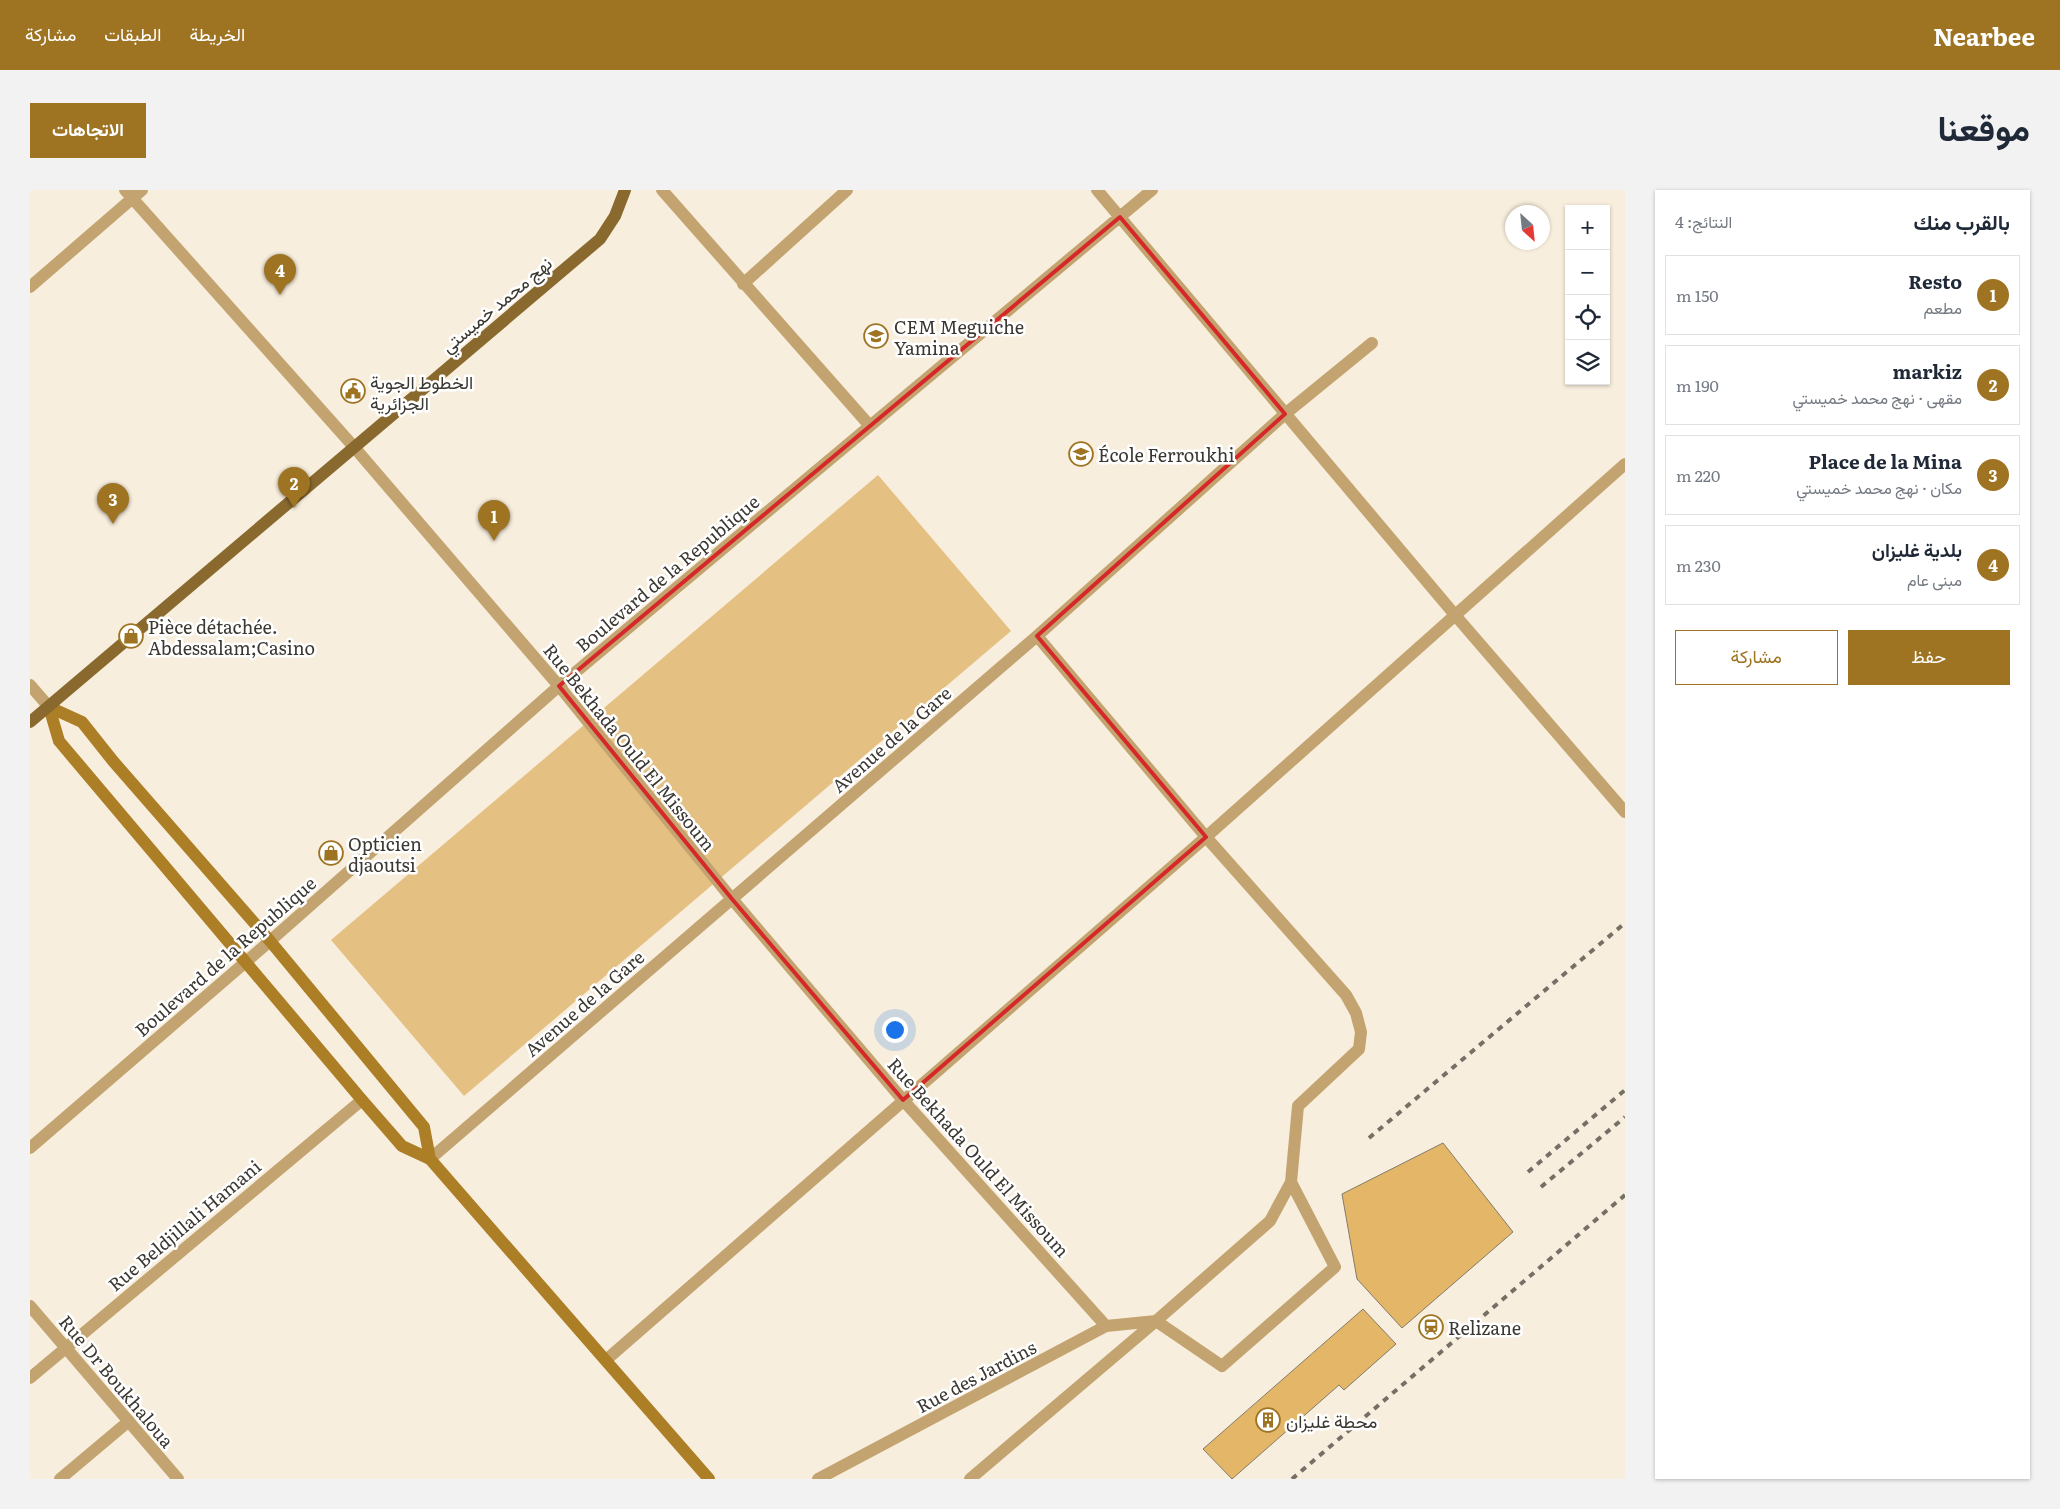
<!DOCTYPE html>
<html lang="ar">
<head>
<meta charset="utf-8">
<style>
  body { margin:0; font-family:Literata,Vazirmatn,serif; background:#f2f2f3; color:#1f2937; direction:rtl }
  .controls { position:absolute; right:15px; top:15px; display:grid; overflow:hidden; border-radius:0px; box-shadow:0 1px 4px #0004 }
  .controls button { width:45px; height:45px; display:grid; place-items:center; padding:0; border:0; border-bottom:1px solid #e0e1e3; background:#fff; color:#1f2937; font:25px sans-serif }
  .compass { position:absolute; left:1475px; top:15px; width:45px; height:45px; border-radius:50%; background:#fff; box-shadow:0 1px 4px #0004; rotate:153deg }
  .you { position:absolute; left:864px; top:839px; width:18px; height:18px; margin:-12px; border:4px solid #fff; border-radius:50%; background:#1a73e8; box-shadow:0 0 0 8px #1a73e833 }
  .badge { display:grid; place-items:center; width:32px; height:32px; border-radius:50%; background:#9e7423; color:#fff; font-size:16px; font-weight:700 }
  .pin { position:absolute; translate:-50% -41px; filter:drop-shadow(0 1px 2px #0008) }
  .pin::after { content:''; position:absolute; top:26px; width:18px; height:15px; background:inherit; clip-path:polygon(0 0,100% 0,50% 100%) }
  .list { margin:0; padding:0; list-style:none }
  h2 { display:flex; justify-content:space-between; align-items:center; height:65px; margin:0; padding:0 20px; font-size:21px }
  h2 small { font-size:16px; font-weight:400; color:#747a83 }
  .list li { display:grid; grid-template-columns:32px 1fr auto; gap:15px; align-items:center; box-sizing:border-box; height:80px; margin:0 10px 10px; padding:0 10px; border:1px solid #e0e1e3; border-radius:0px }
  .list b { display:block; font-size:19px; white-space:nowrap }
  .list p { margin:0; font-size:16px; white-space:nowrap; color:#747a83 }
  .list em { font-size:16px; font-style:normal; color:#747a83 }
  .actions { display:flex; gap:10px; padding:15px 20px }
  .actions a { flex:1; padding:11px 0; border:1px solid #9e7423; border-radius:0px; text-align:center; font-size:18px; color:#9e7423 }
  .actions .main { background:#9e7423; color:#fff }
  .icon { flex:none; width:28px; height:28px; fill:none; stroke:currentColor; stroke-width:2; stroke-linecap:round; stroke-linejoin:round }
  .map { position:relative; flex:none; width:1595px; height:1289px; overflow:hidden; direction:ltr; border-radius:0px }
  header { display:flex; align-items:center; gap:30px; box-sizing:border-box; height:70px; padding:0 25px; background:#9e7423; color:#fff }
  header strong { font-size:24px }
  nav { display:flex; gap:28px; margin-inline-start:auto; font-size:18px }
  .intro { display:flex; align-items:center; justify-content:space-between; box-sizing:border-box; height:120px; padding:0 30px }
  h1 { margin:0; font-size:35px }
  .button { padding:12px 22px; border-radius:0px; background:#9e7423; color:#fff; font-size:18px; font-weight:700 }
  main { display:flex; gap:30px; padding:0 30px }
  aside { flex:1; background:#fff; border-radius:0px; box-shadow:0 1px 4px #0004 }
  .map>svg:first-child { display:block }
  .green { fill:#e5c083 }
  .building { fill:#e4b667; stroke:#847a6b }
  .lines { fill:none; stroke-linecap:round; stroke-linejoin:round }
  .lane { stroke:#c3a471; stroke-width:12 }
  .street { stroke:#c3a471; stroke-width:12 }
  .secondary { stroke:#ac7e25; stroke-width:12 }
  .primary { stroke:#8a692e; stroke-width:12 }
  .rail { stroke:#756f66; stroke-width:4; stroke-dasharray:6 6; stroke-linecap:butt }
  .marked { fill:none; stroke:#d62828; stroke-width:4; stroke-linejoin:round }
  .labels { text-anchor:middle; dominant-baseline:central; stroke-width:5; stroke-linejoin:round; paint-order:stroke }
  .street-label { font-size:18px; fill:#3b3731; stroke:#fff }
  .poi-label { font-size:18px; fill:#3b3731; stroke:#fff; text-anchor:start }
</style>
</head>
<body>
<header>
<strong>Nearbee</strong>
<nav><a>الخريطة</a><a>الطبقات</a><a>مشاركة</a></nav>
</header>
<div class="intro"><h1>موقعنا</h1><a class="button">الاتجاهات</a></div>
<main>
<aside>
<h2>بالقرب منك<small>النتائج: 4</small></h2>
<ul class="list">
<li><span class="badge">1</span><div><b>Resto</b><p>مطعم</p></div><em>150 m</em></li>
<li><span class="badge">2</span><div><b>markiz</b><p>مقهى · نهج محمد خميستي</p></div><em>190 m</em></li>
<li><span class="badge">3</span><div><b>Place de la Mina</b><p>مكان · نهج محمد خميستي</p></div><em>220 m</em></li>
<li><span class="badge">4</span><div><b>بلدية غليزان</b><p>مبنى عام</p></div><em>230 m</em></li>
</ul>
<div class="actions"><a class="main">حفظ</a><a>مشاركة</a></div>
</aside>
<div class="map">
<svg width="1595" height="1289" viewBox="0 0 1595 1289">
  <rect width="100%" height="100%" fill="#f8eedd"/>
  <path class="green" d="M848 285 981 441 434 906 301 750Z"/>
  <path class="building" d="M1413 953 1483 1042 1372 1138 1327 1089 1312 1004Z
    M1333 1119 1366 1154 1314 1200 1309 1195 1202 1289 1173 1259Z"/>
  <g class="lines">
    <path class="lane" d="M1126 1131 1192 1176 1305 1077 1261 992"/>
    <path class="street" d="M95 0 324 257 529 496 702 709 873 910 1076 1136
      M632 0 840 236
      M1067 0 1425 425 1595 622
      M713 94 817 0
      M0 97 112 0
      M0 495 19 517
      M0 958 240 751 529 496 1122 0
      M400 969 1007 446 1255 224 1342 153
      M0 1116 148 1289
      M576 1170 1176 647 1595 274
      M0 1188 332 910
      M30 1289 99 1231
      M788 1289 1076 1136 1126 1131
      M940 1289 1126 1131 1240 1031 1261 992 1268 916 1329 859 1331 842 1326 823 1316 805 1176 647 1007 446"/>
    <path class="secondary" d="M19 517 29 551 332 910 372 956 400 969 679 1289
      M19 517 52 532 83 571 240 751 394 937 400 969"/>
    <path class="primary" d="M0 532 570 49 585 26 595 0"/>
    <path class="rail" d="M1339 948 1595 733
      M1498 982 1595 900
      M1511 997 1595 927
      M1262 1289 1595 1005"/>
  </g>
  <path class="marked" d="M1090 27 1255 224 1007 446 1176 647 873 910 702 709 529 496Z"/>
  <defs>
    <g id="school-ring" transform="scale(1.25)"><circle r="9.5" fill="#fff" stroke="#9e7423" stroke-width="1.5"/><path d="M0-5L7-2L0 1L-7-2ZM-4 1L0 2.5L4 1V4Q0 6-4 4Z" fill="#9e7423"/></g>
    <g id="civic-ring" transform="scale(1.25)"><circle r="9.5" fill="#fff" stroke="#9e7423" stroke-width="1.5"/><path d="M-.6-6.5H3V-4.5H.6V-3L4-1V1h2V6H-6V1h2V-1L-.6-3ZM-1.2 2.5V6h2.4V2.5Z" fill="#9e7423"/></g>
    <g id="shop-ring" transform="scale(1.25)"><circle r="9.5" fill="#fff" stroke="#9e7423" stroke-width="1.5"/><path d="M-5-2.5h2.3a2.7 3.5 0 0 1 5.4 0H5L5.5 6h-11ZM-1.5-2.5h3a1.5 2.3 0 0 0-3 0Z" fill="#9e7423"/></g>
    <g id="station-ring" transform="scale(1.25)"><circle r="9.5" fill="#fff" stroke="#9e7423" stroke-width="1.5"/><path d="M-3-6H3Q5-6 5-4V2Q5 4 3 4L4.5 6H3L1.5 4h-3L-3 6H-4.5L-3 4Q-5 4-5 2V-4Q-5-6-3-6ZM-3.5-4v3h7v-3ZM-3.5 1v1.5H-2V1ZM2 1v1.5H3.5V1Z" fill="#9e7423"/></g>
    <g id="building-ring" transform="scale(1.25)"><circle r="9.5" fill="#fff" stroke="#9e7423" stroke-width="1.5"/><path d="M-4-6H4V6H1V3H-1V6H-4ZM-2.5-4.3h1.7v1.8h-1.7ZM.8-4.3h1.7v1.8H.8ZM-2.5-1h1.7V.8h-1.7ZM.8-1h1.7V.8H.8Z" fill="#9e7423"/></g>
  </defs>
  <g fill-rule="evenodd">
    <use href="#school-ring" x="846" y="146"/>
    <use href="#civic-ring" x="323" y="201"/>
    <use href="#school-ring" x="1051" y="264"/>
    <use href="#shop-ring" x="101" y="446"/>
    <use href="#shop-ring" x="301" y="663"/>
    <use href="#station-ring" x="1401" y="1137"/>
    <use href="#building-ring" x="1238" y="1230"/>
  </g>
  <g class="labels">
    <g class="street-label">
      <text transform="translate(466 114) rotate(-40)">نهج محمد خميستي</text>
      <text transform="translate(637 383) rotate(-40)">Boulevard de la Republique</text>
      <text transform="translate(861 549) rotate(-41)">Avenue de la Gare</text>
      <text transform="translate(600 557) rotate(51)">Rue Bekhada Ould El Missoum</text>
      <text transform="translate(195 766) rotate(-41)">Boulevard de la Republique</text>
      <text transform="translate(554 813) rotate(-41)">Avenue de la Gare</text>
      <text transform="translate(949 967) rotate(48)">Rue Bekhada Ould El Missoum</text>
      <text transform="translate(154 1035) rotate(-40)">Rue Beldjillali Hamani</text>
      <text transform="translate(946 1186) rotate(-28)">Rue des Jardins</text>
      <text transform="translate(87 1191) rotate(50)">Rue Dr Boukhaloua</text>
    </g>
    <g class="poi-label">
      <text x="864" y="136">CEM Meguiche<tspan x="864" dy="21">Yamina</tspan></text>
      <text x="340" y="191">الخطوط الجوية<tspan x="340" dy="21">الجزائرية</tspan></text>
      <text x="1068" y="264">École Ferroukhi</text>
      <text x="118" y="436">Pièce détachée.<tspan x="118" dy="21">Abdessalam;Casino</tspan></text>
      <text x="318" y="653">Opticien<tspan x="318" dy="21">djaoutsi</tspan></text>
      <text x="1418" y="1137">Relizane</text>
      <text x="1256" y="1230">محطة غليزان</text>
    </g>
  </g>
</svg>
<div class="controls">
<button>+</button>
<button>−</button>
<button><svg class="icon" aria-label="locate" viewBox="0 0 24 24"><circle cx="12" cy="12" r="6"/><path d="M12 2v4M12 18v4M2 12h4M18 12h4"/></svg></button>
<button><svg class="icon" aria-label="layers" viewBox="0 0 24 24"><path d="M12 4l9 5-9 5-9-5zM3 14l9 5 9-5"/></svg></button>
</div>
<svg class="compass" viewBox="-18 -18 36 36"><path d="M0-13l5 13h-10z" fill="#e53935"/><path d="M0 13l5-13h-10z" fill="#747a83"/></svg>
<div class="you"></div>
<div class="pin badge" style="left:464px;top:351px">1</div>
<div class="pin badge" style="left:264px;top:318px">2</div>
<div class="pin badge" style="left:83px;top:334px">3</div>
<div class="pin badge" style="left:250px;top:105px">4</div>
</div>
</main>
</body>
</html>
